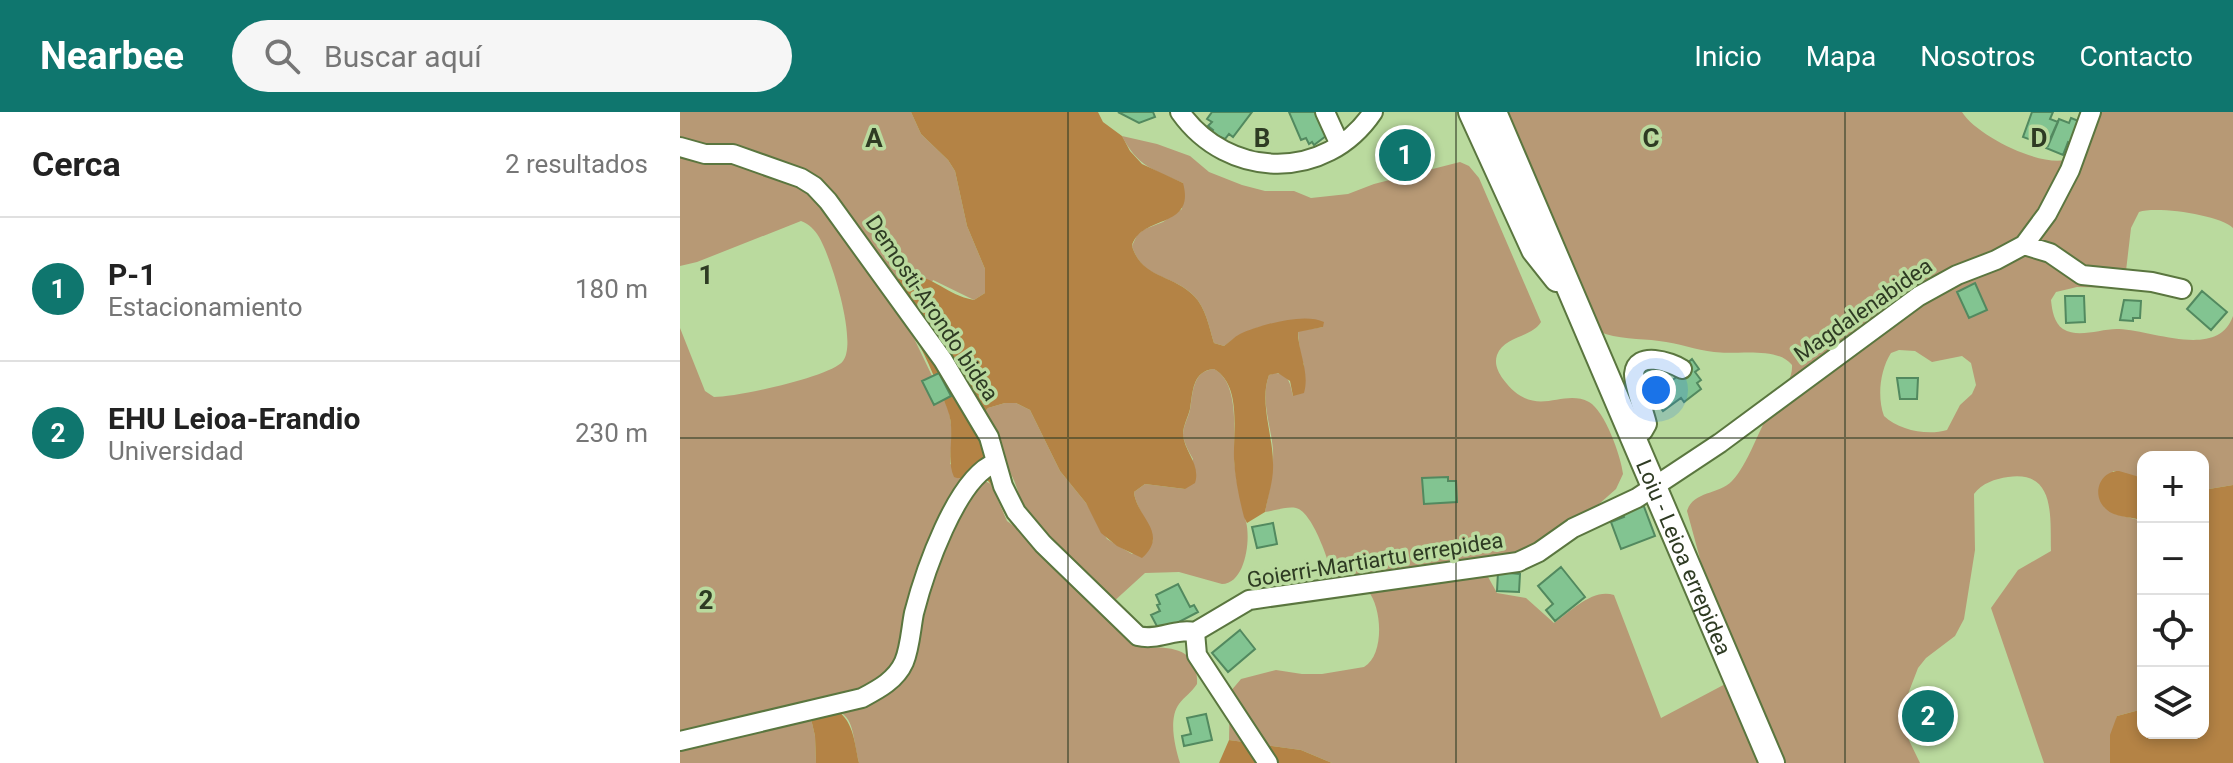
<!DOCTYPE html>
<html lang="es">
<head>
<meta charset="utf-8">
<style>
  body { margin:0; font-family:Roboto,sans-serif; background:#f6f6f6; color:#222 }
  .controls { position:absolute; right:24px; bottom:24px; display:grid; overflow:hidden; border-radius:16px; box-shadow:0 4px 12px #0003 }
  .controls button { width:72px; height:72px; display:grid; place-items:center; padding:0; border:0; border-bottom:2px solid #e0e0e0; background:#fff; color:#222; font:40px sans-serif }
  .you { position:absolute; left:976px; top:278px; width:28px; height:28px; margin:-20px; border:6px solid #fff; border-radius:50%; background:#1a73e8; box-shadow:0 0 0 12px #1a73e833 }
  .badge { display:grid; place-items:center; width:52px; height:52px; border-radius:50%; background:#0f766e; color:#fff; font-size:26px; font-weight:700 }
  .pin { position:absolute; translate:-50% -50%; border:4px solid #fff; box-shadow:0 2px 8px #0006 }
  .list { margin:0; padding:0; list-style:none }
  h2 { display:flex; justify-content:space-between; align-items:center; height:104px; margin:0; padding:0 32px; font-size:34px }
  h2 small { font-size:26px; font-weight:400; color:#767676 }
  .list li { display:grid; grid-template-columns:52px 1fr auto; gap:24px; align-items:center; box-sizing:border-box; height:144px; padding:0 32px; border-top:2px solid #e0e0e0 }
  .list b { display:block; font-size:30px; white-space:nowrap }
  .list p { margin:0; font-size:26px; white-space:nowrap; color:#767676 }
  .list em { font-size:26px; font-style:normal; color:#767676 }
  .icon { flex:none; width:44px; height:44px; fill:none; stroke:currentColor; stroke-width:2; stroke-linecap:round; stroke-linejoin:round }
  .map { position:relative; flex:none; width:1553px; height:651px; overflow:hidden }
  header { display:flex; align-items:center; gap:48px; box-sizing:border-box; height:112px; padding:0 40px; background:#0f766e; color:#fff }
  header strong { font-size:38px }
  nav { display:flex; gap:44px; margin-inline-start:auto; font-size:28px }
  .search { width:560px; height:72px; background:#f6f6f6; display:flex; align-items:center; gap:20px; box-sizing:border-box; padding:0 28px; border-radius:44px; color:#767676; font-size:30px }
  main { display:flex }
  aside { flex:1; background:#fff }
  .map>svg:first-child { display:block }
  .green { fill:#b79975; fill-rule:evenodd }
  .forest { fill:#b48345 }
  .building { fill:#82c491; stroke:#52895f; stroke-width:2 }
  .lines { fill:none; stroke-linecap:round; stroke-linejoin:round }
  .minor-casing { stroke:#5a763f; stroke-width:22 }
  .major-casing { stroke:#5a763f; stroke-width:28 }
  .minor { stroke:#fff; stroke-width:18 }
  .major { stroke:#fff; stroke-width:24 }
  .grid { fill:none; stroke:#2e3b23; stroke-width:2; stroke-opacity:0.55 }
  .labels { text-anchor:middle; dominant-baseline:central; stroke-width:7; stroke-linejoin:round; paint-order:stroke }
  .street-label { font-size:22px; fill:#2e3b23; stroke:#bada9e }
  .grid-label { font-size:26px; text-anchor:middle; font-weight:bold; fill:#2e3b23; stroke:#bada9e; stroke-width:7; stroke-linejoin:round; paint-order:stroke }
</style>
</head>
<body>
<header>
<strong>Nearbee</strong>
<div class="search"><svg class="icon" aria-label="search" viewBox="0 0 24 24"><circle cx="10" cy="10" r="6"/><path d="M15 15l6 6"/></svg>Buscar aquí</div>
<nav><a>Inicio</a><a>Mapa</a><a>Nosotros</a><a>Contacto</a></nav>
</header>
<main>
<aside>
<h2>Cerca<small>2 resultados</small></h2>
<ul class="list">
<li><span class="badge">1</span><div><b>P-1</b><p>Estacionamiento</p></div><em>180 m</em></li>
<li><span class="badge">2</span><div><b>EHU Leioa-Erandio</b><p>Universidad</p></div><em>230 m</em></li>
</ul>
</aside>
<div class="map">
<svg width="1553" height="651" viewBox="0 0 1553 651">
  <rect width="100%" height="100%" fill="#bada9e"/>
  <path class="green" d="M0 0H231L241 22 268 48 275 59 287 114 305 157V181L294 188 253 168 229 216 269 299 272 320 270 352 311 372 327 409 345 422C344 401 340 379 330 360 318 337 308 329 303 302L308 296 325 291H336L350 298 380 359 406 391 427 427 452 442 473 429C470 411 456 397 454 380L465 372 505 377 513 347C509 340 504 331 503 323 503 314 508 306 510 298 513 281 512 259 534 257 562 272 552 328 555 356 557 375 562 392 566 410 571 428 565 472 542 472L499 460 465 461 432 491 463 536C490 534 519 536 517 572 512 580 504 585 499 592 488 607 495 635 500 651H179C170 613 176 592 129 598L135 624 136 651H0V216L25 279 34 285C56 285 151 265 163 249 178 230 151 145 139 125 135 118 129 112 121 109L17 150 0 154Z
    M822 0H1282C1296 23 1358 54 1385 48L1409 0H1553V116C1540 103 1477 94 1459 100L1451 116 1444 176 1397 175 1376 180 1371 188C1372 198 1374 211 1383 217 1399 227 1422 216 1439 217 1472 218 1538 248 1553 204V373L1523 378V345H1463V366L1433 359 1424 395 1435 402 1463 409V597L1437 604 1430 651H1364L1311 496 1338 458 1371 439C1370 405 1376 358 1328 365 1315 367 1302 371 1294 382L1295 438 1284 507 1275 524 1246 546 1238 556 1223 595 1224 618 1240 651H652L621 638 549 628 550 580 561 567 596 558 622 562H642L684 555C705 543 702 495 688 479L655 475C652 458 634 400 616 396 607 394 594 399 585 400 589 379 594 360 593 338 591 313 580 288 589 263L595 261C609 262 610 271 613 284L624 253 620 242 618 219 643 215C603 209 578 208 544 234L534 231C529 215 526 196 514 184 492 161 463 169 452 134L457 123 465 117 483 110 502 97 503 71C474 58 457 54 442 24L477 32 510 44 529 60 562 73 585 79H614L631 86 668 82 694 72 780 50 789 54 799 66 861 210C851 226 824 224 817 243 814 252 818 260 823 267 855 310 881 275 909 290 925 299 941 344 943 362L936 377 910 400 863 428 821 446 807 463 817 481 846 486 874 511C891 499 913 476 934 483L981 606 1068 560 1028 476 1007 399C1013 379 1038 383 1052 369 1068 353 1080 314 1094 292 1101 280 1113 268 1112 253 1097 234 1057 243 1034 240 1016 238 998 231 979 229 959 226 938 228 918 219ZM1219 238 1235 239 1252 250 1282 244 1291 251 1296 273 1292 282 1280 293 1267 318C1247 324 1219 318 1204 304 1197 285 1200 258 1211 241Z"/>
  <path class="forest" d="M231 0H418L423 10 442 24 450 39 462 52 503 71C516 118 461 102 452 134 462 167 493 162 514 184 526 196 529 215 534 231L544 234C550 230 554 225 560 222 580 213 624 200 644 210L643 215 618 220C618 240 630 260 624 281L613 284 610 269 598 261 589 263C579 290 593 323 593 351 594 367 588 384 585 400L567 411 564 405C559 386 555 366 554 347 553 320 562 273 534 257 512 259 513 280 510 297 508 305 503 314 503 322 504 340 521 352 515 371L505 377 465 372 454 380C456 405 490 421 462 446L437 434 421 421 406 391 380 359 350 298 336 291H325L308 296 303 302 307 324 331 362 345 422C317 408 319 373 305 367 295 363 284 369 274 365 265 345 277 320 267 296 258 274 248 248 236 227 225 209 208 195 202 174 249 149 254 180 294 188L305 181V157L287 114 275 59 268 48 241 22Z
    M1439 359 1463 366V409C1451 404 1435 406 1426 397 1411 384 1419 359 1439 359Z
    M1553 373V651H1430V623L1437 604 1463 597V621H1523V528L1528 525 1529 506 1523 501V378Z
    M152 595C174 607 174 629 179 651H136L135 624 129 598Z
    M549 628 621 638 652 651H539Z"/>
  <path class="building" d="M438 0H473L475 5 459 11Z
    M532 0H572L553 25 549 22 545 27 531 21 533 18 528 14 532 10 527 7Z
    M609 0H641L648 17 644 19 646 24 634 33 632 30 629 32 626 26 621 28Z
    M1352 0H1373L1370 7 1378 10 1368 34 1343 25Z
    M1391 6 1401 10 1393 32 1388 30 1383 43 1366 36 1379 7 1389 11Z
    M1295 171 1307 198 1289 206 1277 180Z
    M1522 179 1547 200 1531 218 1507 197Z
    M1385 184H1404L1405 210 1386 211Z
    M1444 188 1461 189 1460 206H1453V209L1440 208Z
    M1012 247 1019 257 1015 260 1021 268 1017 271 1021 277 1004 290 1001 286 983 299 957 265 971 253 986 273 1008 256 1005 253Z
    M259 261 271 284 254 293 242 269Z
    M1217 266H1238L1237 287H1220Z
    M768 365V369H776L777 390 744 392 742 366Z
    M963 392 975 424 941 437 931 410 944 405 942 400Z
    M593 411 597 432 577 436 572 415Z
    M881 455 905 485 875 509 866 498 873 492 858 474Z
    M818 460 840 462 839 480 817 479Z
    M498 472 510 495 514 493 518 500 480 520 471 503 480 499 477 493 480 492 476 483Z
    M560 518 575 537 548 560 532 541Z
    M526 602 532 628 504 634 502 624 511 622 507 606Z"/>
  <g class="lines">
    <g class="minor-casing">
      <path id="minor" d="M500 0C548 68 646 70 693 0
        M645 0 660 33
        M0 35 25 42H53L121 66 134 74 148 89 263 248 309 325 323 374 336 400 363 432 458 524C478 529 495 516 515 520
        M1344 133 1370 141 1402 163 1472 170 1502 177
        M951 324 963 319 967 312C964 299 954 274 954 262 956 238 991 250 1002 257
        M515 520 569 488 838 450 859 440 893 416 957 386 1040 331 1239 184 1277 163 1316 148 1344 133 1367 102 1390 58 1411 0
        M515 520 517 543 588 651
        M0 629 182 586C199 577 216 568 224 550 230 536 231 516 234 501 244 462 276 366 315 351"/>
    </g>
    <g class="major-casing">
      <g id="major">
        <path d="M791 0 854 138 877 167"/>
        <path id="s1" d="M814 0 1092 651"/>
      </g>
    </g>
    <use href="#minor" class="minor"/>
    <use href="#major" class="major"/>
  </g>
  <path class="grid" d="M388 0V651M776 0V651M1165 0V651M0 326H1553"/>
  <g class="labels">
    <g class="street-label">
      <text transform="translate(252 196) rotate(56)">Demosti-Arondo bidea</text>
      <text transform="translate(1183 198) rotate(-35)">Magdalenabidea</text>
      <text stroke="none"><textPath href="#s1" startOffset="484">Loiu - Leioa errepidea</textPath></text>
      <text transform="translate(695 448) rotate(-9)">Goierri-Martiartu errepidea</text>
    </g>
  </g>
  <g class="grid-label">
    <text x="194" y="35">A</text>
    <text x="582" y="35">B</text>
    <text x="971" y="35">C</text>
    <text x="1359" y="35">D</text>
    <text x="26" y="172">1</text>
    <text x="26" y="497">2</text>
  </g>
</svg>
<div class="controls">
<button>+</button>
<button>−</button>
<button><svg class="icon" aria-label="locate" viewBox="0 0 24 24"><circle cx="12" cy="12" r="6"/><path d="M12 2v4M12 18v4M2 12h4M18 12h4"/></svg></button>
<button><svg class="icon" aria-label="layers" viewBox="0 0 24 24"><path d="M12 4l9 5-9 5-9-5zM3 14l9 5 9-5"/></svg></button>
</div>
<div class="you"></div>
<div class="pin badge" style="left:725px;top:43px">1</div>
<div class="pin badge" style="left:1248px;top:604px">2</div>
</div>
</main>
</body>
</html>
